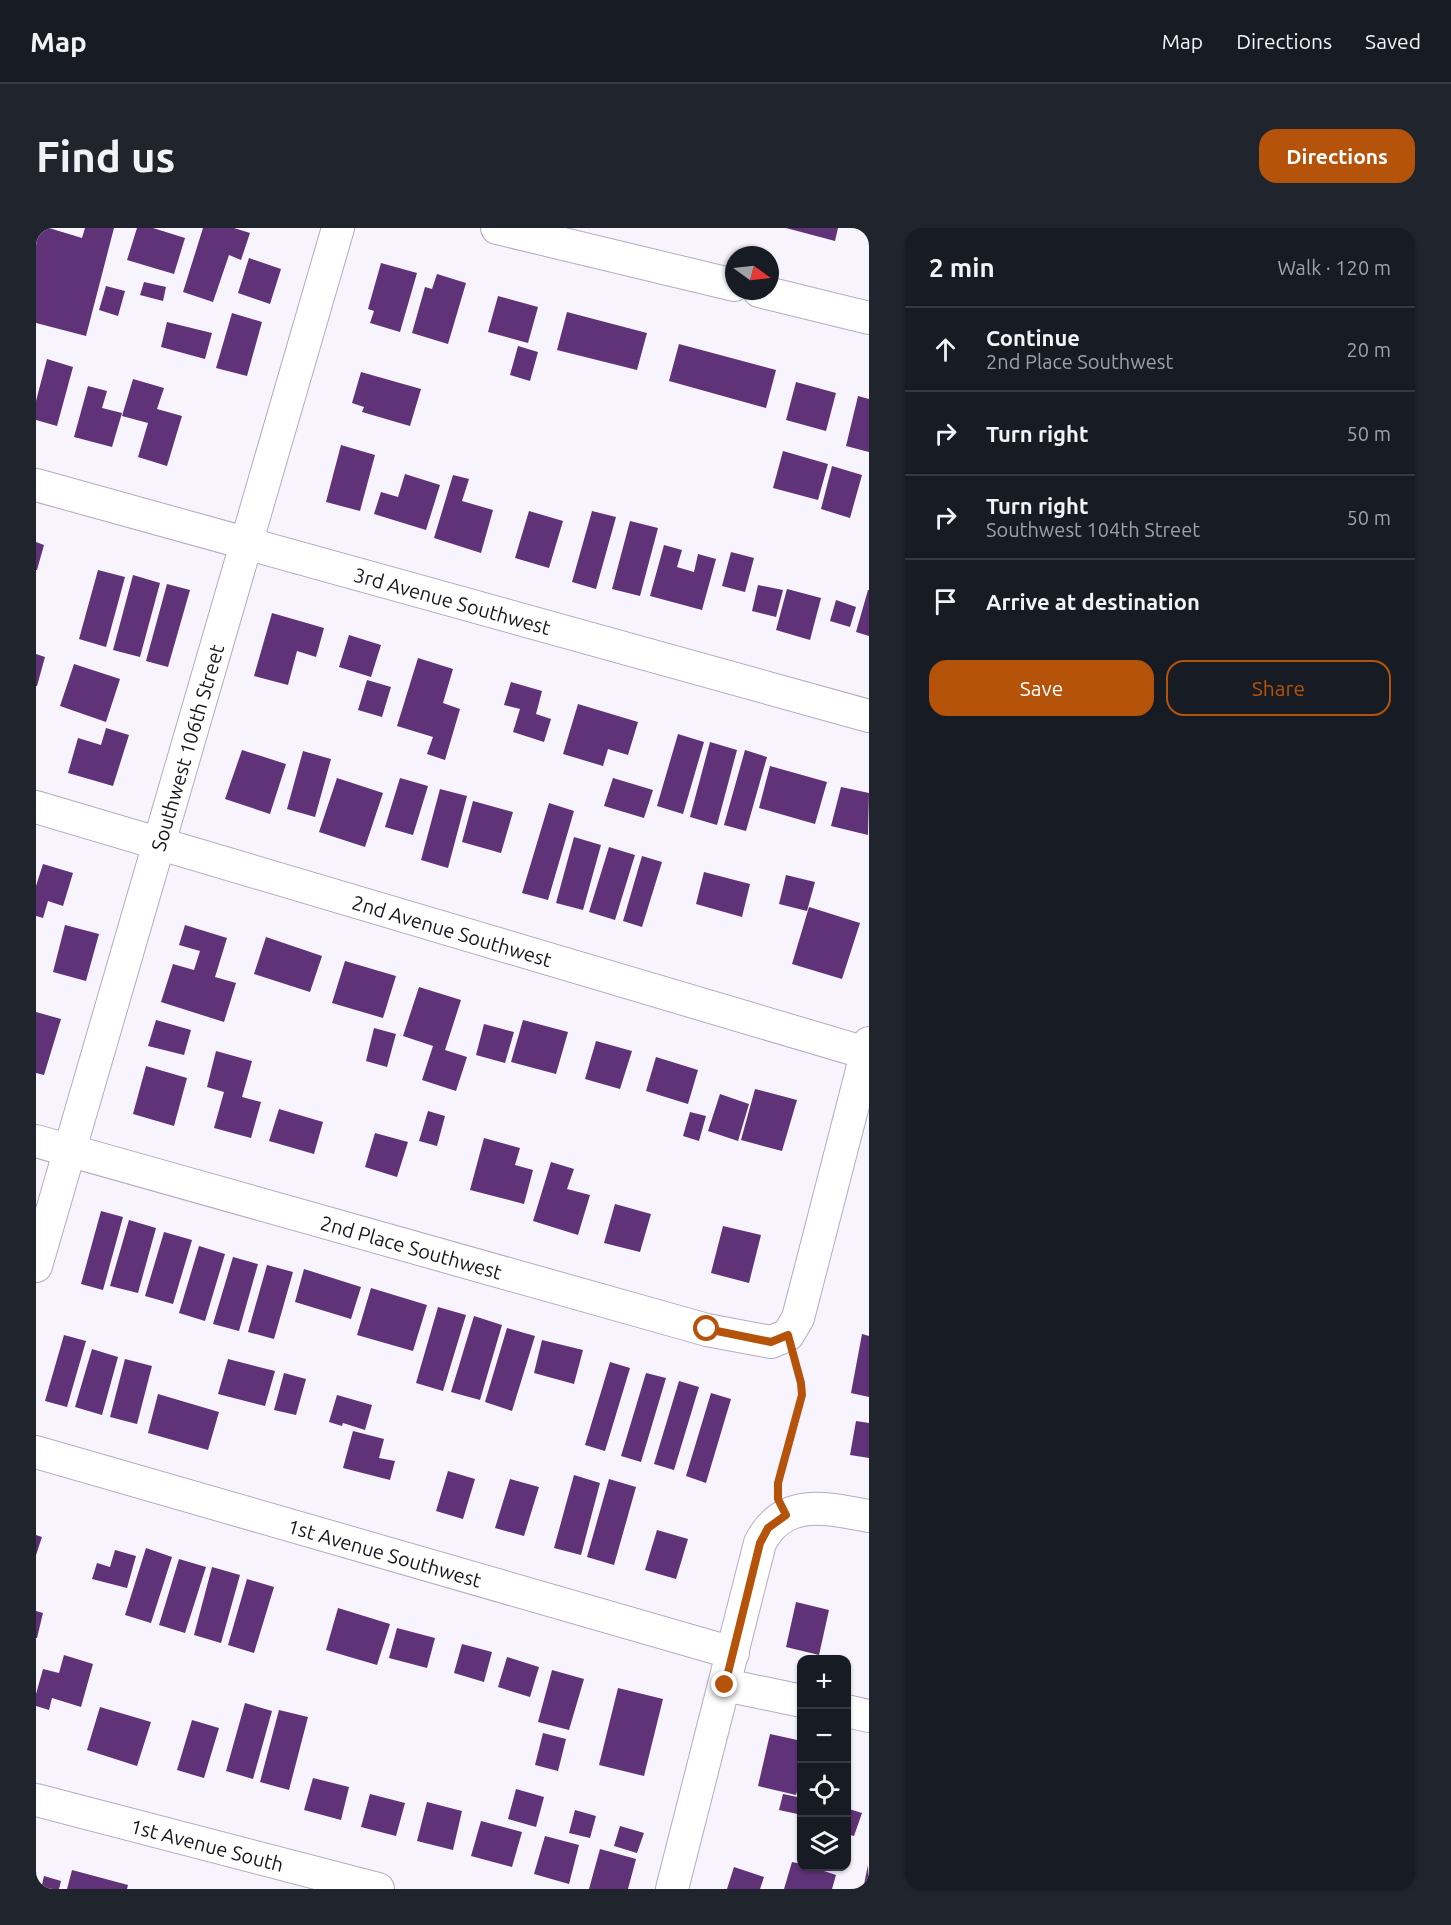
<!DOCTYPE html>
<html lang="en">
<head>
<meta charset="utf-8">
<style>
  body { margin:0; font-family:Ubuntu,sans-serif; background:#20242c; color:#f1f3f6 }
  .controls { position:absolute; right:18px; bottom:18px; display:grid; overflow:hidden; border-radius:12px; box-shadow:0 2px 4px #0004 }
  .controls button { width:54px; height:54px; display:grid; place-items:center; padding:0; border:0; border-bottom:2px solid #363941; background:#171b24; color:#f1f3f6; font:30px sans-serif }
  .compass { position:absolute; left:689px; top:18px; width:54px; height:54px; border-radius:50%; background:#171b24; box-shadow:0 2px 4px #0004; rotate:105deg }
  .stop { position:absolute; width:18px; height:18px; margin:-14px; border:4px solid #b45309; border-radius:50%; background:#fff }
  .stop.end { background:#b45309; border-color:#fff; box-shadow:0 2px 6px #0008 }
  .list { margin:0; padding:0; list-style:none }
  h2 { display:flex; justify-content:space-between; align-items:center; height:78px; margin:0; padding:0 24px; font-size:26px }
  h2 small { font-size:20px; font-weight:400; color:#9ea1a6 }
  .list li { display:grid; grid-template-columns:39px 1fr auto; gap:18px; align-items:center; box-sizing:border-box; height:84px; padding:0 24px; border-top:2px solid #363941 }
  .list b { display:block; font-size:22px; white-space:nowrap }
  .list p { margin:0; font-size:20px; white-space:nowrap; color:#9ea1a6 }
  .list em { font-size:20px; font-style:normal; color:#9ea1a6 }
  .actions { display:flex; gap:12px; padding:18px 24px }
  .actions a { flex:1; padding:14px 0; border:2px solid #b45309; border-radius:18px; text-align:center; font-size:21px; color:#b45309 }
  .actions .main { background:#b45309; color:#fff }
  .icon { flex:none; width:33px; height:33px; fill:none; stroke:currentColor; stroke-width:2; stroke-linecap:round; stroke-linejoin:round }
  .map { position:relative; flex:none; width:833px; height:1661px; overflow:hidden; border-radius:18px }
  header { display:flex; align-items:center; gap:36px; box-sizing:border-box; height:84px; padding:0 30px; background:#171b24; border-bottom:2px solid #363941 }
  header strong { font-size:28px }
  nav { display:flex; gap:33px; margin-inline-start:auto; font-size:21px }
  .intro { display:flex; align-items:center; justify-content:space-between; box-sizing:border-box; height:144px; padding:0 36px }
  h1 { margin:0; font-size:42px }
  .button { padding:15px 27px; border-radius:18px; background:#b45309; color:#fff; font-size:21px; font-weight:700 }
  main { display:flex; gap:36px; padding:0 36px }
  aside { flex:1; background:#171b24; border-radius:18px; box-shadow:0 2px 4px #0004 }
  .map>svg:first-child { display:block }
  .building { fill:#603378 }
  .lines { fill:none; stroke-linecap:round; stroke-linejoin:round }
  .minor-casing { stroke:#b5aac2; stroke-width:34 }
  .path { stroke:#87838c; stroke-width:4; stroke-dasharray:3 4.5; stroke-linecap:butt }
  .minor { stroke:#fff; stroke-width:32 }
  .route { stroke:#b45309; stroke-width:8 }
  .labels { text-anchor:middle; dominant-baseline:central; stroke-width:6; stroke-linejoin:round; paint-order:stroke }
  .street-label { font-size:20px; fill:#19151d; stroke:#fff }
</style>
</head>
<body>
<header>
<strong>Map</strong>
<nav><a>Map</a><a>Directions</a><a>Saved</a></nav>
</header>
<div class="intro"><h1>Find us</h1><a class="button">Directions</a></div>
<main>
<div class="map">
<svg width="833" height="1661" viewBox="0 0 833 1661">
  <rect width="100%" height="100%" fill="#f8f4fe"/>
  <path class="building" d="M0 0H13L46 10 49 0H78L50 108 0 95Z
    M101 0H117L149 10 138 46 91 32Z
    M167 0H198L214 5 205 32 193 27 177 74 147 64Z
    M750 0H802L799 13Z
    M213 30 245 41 234 76 202 65Z
    M345 35 381 45 364 104 334 95 338 83 332 81Z
    M401 46 430 55 412 116 376 105 389 59 396 61Z
    M108 54 130 59 127 73 104 67Z
    M70 58 89 63 82 88 63 82Z
    M462 68 502 79 492 115 452 104Z
    M531 84 611 105 601 142 521 122Z
    M196 85 226 94 211 148 180 140Z
    M131 94 176 105 169 131 125 119Z
    M643 116 740 142 730 180 633 153Z
    M482 118 502 124 494 153 474 147Z
    M11 131 37 139 21 198 0 192V173Z
    M325 144 385 161 374 198 326 184 328 179 316 175Z
    M97 151 128 160 121 181 146 188 131 238 102 229 112 195 86 188Z
    M760 154 800 165 790 203 750 192Z
    M52 158 71 163 66 180 86 185 76 219 38 209Z
    M822 168 833 171V224L810 218Z
    M305 217 339 227 324 283 290 274Z
    M747 223 792 236 782 272 737 260Z
    M796 238 826 247 814 290 785 281Z
    M369 246 404 257 390 302 338 286 345 264 362 269Z
    M417 247 433 251 426 273 457 282 445 325 398 310Z
    M493 283 527 293 513 340 479 330Z
    M556 283 580 289 560 361 536 354Z
    M594 293 622 300 604 368 576 361Z
    M0 314 8 317 1 342H0Z
    M628 317 646 322 641 339 658 344 662 326 680 331 666 382 614 368Z
    M695 324 718 330 709 364 686 358Z
    M62 342 89 349 70 419 43 411Z
    M97 347 124 355 104 429 77 422Z
    M131 356 154 362 132 439 110 433Z
    M722 357 747 362 740 389 716 383Z
    M751 361 785 370 774 412 740 402Z
    M832 362H833V408L820 404Z
    M800 372 820 379 814 399 794 393Z
    M236 385 288 400 280 429 261 423 252 457 218 448Z
    M313 407 345 417 335 449 303 439Z
    M0 426 9 429 1 458H0Z
    M382 430 417 441 407 475 424 481 409 532 391 526 397 509 361 498Z
    M38 436 84 451 70 494 24 478Z
    M331 452 355 459 346 489 322 482Z
    M475 454 506 463 500 486 515 491 508 514 477 504 484 481 468 477Z
    M542 476 602 494 592 527 572 521 567 538 527 526Z
    M70 500 93 507 77 558 32 545 42 510 65 517Z
    M642 506 668 514 647 586 621 578Z
    M674 514 701 522 681 597 654 589Z
    M206 522 250 536 234 586 189 571Z
    M709 522 731 529 710 603 688 597Z
    M267 523 295 531 279 589 251 581Z
    M734 538 791 554 779 596 723 580Z
    M301 550 347 565 329 619 283 604Z
    M364 550 392 558 377 607 349 599Z
    M577 550 617 562 608 590 568 578Z
    M805 559 833 565 832 607 795 598Z
    M404 561 431 568 412 640 385 632Z
    M437 573 477 584 465 625 426 614Z
    M513 575 538 583 512 672 486 665Z
    M538 609 565 617 547 682 520 675Z
    M573 619 599 627 579 692 553 684Z
    M606 628 626 634 606 699 587 693Z
    M7 636 37 645 27 678 12 673 7 690 0 688V658Z
    M668 644 714 656 706 689 660 676Z
    M750 647 779 654 771 683 743 676Z
    M773 679 824 695 806 751 756 736Z
    M29 697 63 706 50 753 17 744Z
    M149 697 191 710 179 749 200 755 188 794 125 774 137 736 158 742 164 723 143 717Z
    M230 709 286 728 274 764 218 746Z
    M309 733 360 748 347 790 296 775Z
    M383 759 425 772 409 822 431 829 420 863 386 852 397 818 367 808Z
    M0 784 25 791 8 847 0 845Z
    M120 792 155 802 148 827 112 818Z
    M487 792 532 804 520 846 475 834Z
    M448 796 478 804 469 835 440 827Z
    M338 800 360 806 351 839 330 833Z
    M560 813 596 823 584 861 549 851Z
    M180 823 216 833 206 869 225 874 215 910 178 900 188 864 171 859Z
    M620 829 662 842 652 876 610 863Z
    M110 838 151 850 138 898 97 886Z
    M719 861 761 872 746 923 705 912Z
    M684 866 713 876 702 913 672 903Z
    M243 881 287 894 278 926 233 913Z
    M392 883 409 888 401 918 383 913Z
    M654 884 670 888 663 913 647 908Z
    M339 905 372 914 361 949 329 939Z
    M448 910 484 920 479 937 497 942 488 976 434 962Z
    M515 934 538 941 531 961 554 967 542 1007 497 993Z
    M579 976 615 986 604 1024 568 1015Z
    M65 983 87 989 67 1062 45 1056Z
    M93 992 120 1000 102 1065 74 1058Z
    M687 998 725 1007 713 1055 675 1045Z
    M128 1004 156 1012 137 1076 109 1068Z
    M163 1018 189 1026 169 1093 143 1085Z
    M197 1029 222 1036 203 1103 177 1096Z
    M231 1037 257 1044 238 1111 212 1104Z
    M268 1041 325 1059 315 1091 259 1074Z
    M335 1060 391 1077 377 1123 321 1107Z
    M402 1079 430 1087 407 1163 380 1155Z
    M438 1088 466 1097 444 1172 415 1164Z
    M471 1100 499 1108 476 1183 449 1174Z
    M826 1106 833 1108V1169L815 1165Z
    M28 1107 50 1113 31 1179 9 1173Z
    M506 1112 547 1122 538 1156 498 1145Z
    M56 1121 82 1129 66 1187 39 1179Z
    M89 1131 116 1138 101 1196 74 1189Z
    M192 1131 239 1143 229 1178 182 1166Z
    M574 1134 594 1140 569 1223 549 1217Z
    M248 1145 270 1151 260 1187 238 1182Z
    M610 1145 630 1150 605 1234 585 1228Z
    M643 1153 663 1159 638 1242 618 1236Z
    M675 1165 695 1171 670 1255 650 1248Z
    M122 1166 183 1184 172 1222 112 1205Z
    M301 1167 336 1177 329 1202 307 1195 306 1198 293 1194Z
    M820 1193 833 1195V1230L814 1227Z
    M317 1203 348 1211 343 1230 359 1233 354 1252 307 1240Z
    M412 1243 439 1251 427 1291 400 1283Z
    M538 1247 564 1255 545 1327 518 1320Z
    M474 1251 503 1259 488 1308 459 1300Z
    M573 1251 600 1259 578 1337 551 1329Z
    M621 1302 652 1311 640 1351 609 1342Z
    M0 1307 6 1309 0 1327Z
    M110 1320 136 1329 115 1395 89 1387Z
    M79 1322 100 1328 91 1360 56 1351 61 1335 74 1339Z
    M143 1331 170 1339 149 1405 123 1397Z
    M176 1339 204 1347 185 1415 158 1407Z
    M211 1351 238 1359 218 1425 192 1417Z
    M760 1374 793 1382 783 1427 750 1419Z
    M302 1380 354 1396 341 1437 290 1422Z
    M0 1383 7 1385 1 1410H0Z
    M361 1400 399 1410 391 1440 353 1430Z
    M426 1416 456 1424 448 1454 418 1445Z
    M28 1427 57 1436 45 1479 16 1470 13 1482 0 1478V1466L7 1441 23 1445Z
    M471 1429 503 1439 494 1469 462 1459Z
    M516 1442 548 1451 533 1502 502 1494Z
    M582 1460 627 1471 608 1548 563 1537Z
    M209 1475 236 1483 217 1551 190 1543Z
    M64 1479 115 1494 101 1538 51 1522Z
    M243 1482 272 1489 253 1562 224 1554Z
    M156 1492 183 1500 168 1550 141 1542Z
    M507 1505 530 1511 522 1543 499 1537Z
    M734 1506 766 1513V1544L760 1567 722 1558Z
    M277 1550 313 1559 305 1592 268 1582Z
    M480 1561 508 1569 500 1599 472 1591Z
    M334 1566 369 1575 360 1608 325 1599Z
    M747 1566 766 1570V1587L743 1582Z
    M391 1574 426 1583 417 1622 381 1613Z
    M810 1580 826 1585 818 1608 810 1606Z
    M539 1582 560 1588 554 1610 533 1605Z
    M445 1593 486 1604 476 1639 435 1628Z
    M584 1598 608 1605 601 1625 578 1618Z
    M509 1608 543 1617 533 1656 498 1646Z
    M564 1621 600 1631 592 1661H553Z
    M756 1634 766 1636V1638H773L800 1647 796 1661H748Z
    M832 1637 833 1661H827Z
    M698 1639 728 1649 724 1661H691Z
    M36 1642 92 1657 91 1661H31Z
    M8 1648 25 1653 23 1661H5Z"/>
  <g class="lines">
    <g class="minor-casing">
      <g id="minor">
        <path d="M461 0 698 57"/>
        <path d="M723 63 833 90"/>
        <path id="s1" d="M0 257 833 488"/>
        <path id="s2" d="M0 579 830 825"/>
        <path id="s3" d="M0 913 671 1102 735 1114 752 1107 762 1090 833 815"/>
        <path id="s4" d="M0 1038 302 0"/>
        <path id="s5" d="M0 1224 697 1425"/>
        <path d="M689 1457 766 1473"/>
        <path d="M810 1483 833 1488"/>
        <path id="s6" d="M0 1572 342 1661"/>
        <path d="M636 1661 724 1315C747 1269 791 1280 833 1288"/>
      </g>
    </g>
    <path class="path" d="M742 1261 766 1167 765 1155 760 1134"/>
    <use href="#minor" class="minor"/>
  </g>
  <g class="lines">
    <path class="route" d="M671 1101 735 1114 752 1107 765 1155 766 1167 742 1255V1271L750 1287 732 1300 724 1315 689 1457"/>
  </g>
  <g class="labels">
    <g class="street-label">
      <text stroke="none"><textPath href="#s1" startOffset="432">3rd Avenue Southwest</textPath></text>
      <text stroke="none"><textPath href="#s4" startOffset="540">Southwest 106th Street</textPath></text>
      <text stroke="none"><textPath href="#s2" startOffset="434">2nd Avenue Southwest</textPath></text>
      <text stroke="none"><textPath href="#s3" startOffset="390">2nd Place Southwest</textPath></text>
      <text stroke="none"><textPath href="#s5" startOffset="363">1st Avenue Southwest</textPath></text>
      <text stroke="none"><textPath href="#s6" startOffset="177">1st Avenue South</textPath></text>
    </g>
  </g>
</svg>
<div class="controls">
<button>+</button>
<button>−</button>
<button><svg class="icon" aria-label="locate" viewBox="0 0 24 24"><circle cx="12" cy="12" r="6"/><path d="M12 2v4M12 18v4M2 12h4M18 12h4"/></svg></button>
<button><svg class="icon" aria-label="layers" viewBox="0 0 24 24"><path d="M12 4l9 5-9 5-9-5zM3 14l9 5 9-5"/></svg></button>
</div>
<svg class="compass" viewBox="-18 -18 36 36"><path d="M0-13l5 13h-10z" fill="#e53935"/><path d="M0 13l5-13h-10z" fill="#9ea1a6"/></svg>
<div class="stop" style="left:671px;top:1101px"></div>
<div class="stop end" style="left:689px;top:1457px"></div>
</div>
<aside>
<h2>2 min<small>Walk · 120 m</small></h2>
<ul class="list">
<li><svg class="icon" aria-label="ahead" viewBox="0 0 24 24"><path d="M12 20V5M6 11l6-6 6 6"/></svg><div><b>Continue</b><p>2nd Place Southwest</p></div><em>20 m</em></li>
<li><svg class="icon" aria-label="right" viewBox="0 0 24 24"><path d="M7 20v-9h11M14 6l5 5-5 5"/></svg><div><b>Turn right</b></div><em>50 m</em></li>
<li><svg class="icon" aria-label="right" viewBox="0 0 24 24"><path d="M7 20v-9h11M14 6l5 5-5 5"/></svg><div><b>Turn right</b><p>Southwest 104th Street</p></div><em>50 m</em></li>
<li><svg class="icon" aria-label="arrive" viewBox="0 0 24 24"><path d="M6 21V4h12l-3 4 3 4H6"/></svg><div><b>Arrive at destination</b></div></li>
</ul>
<div class="actions"><a class="main">Save</a><a>Share</a></div>
</aside>
</main>
</body>
</html>
